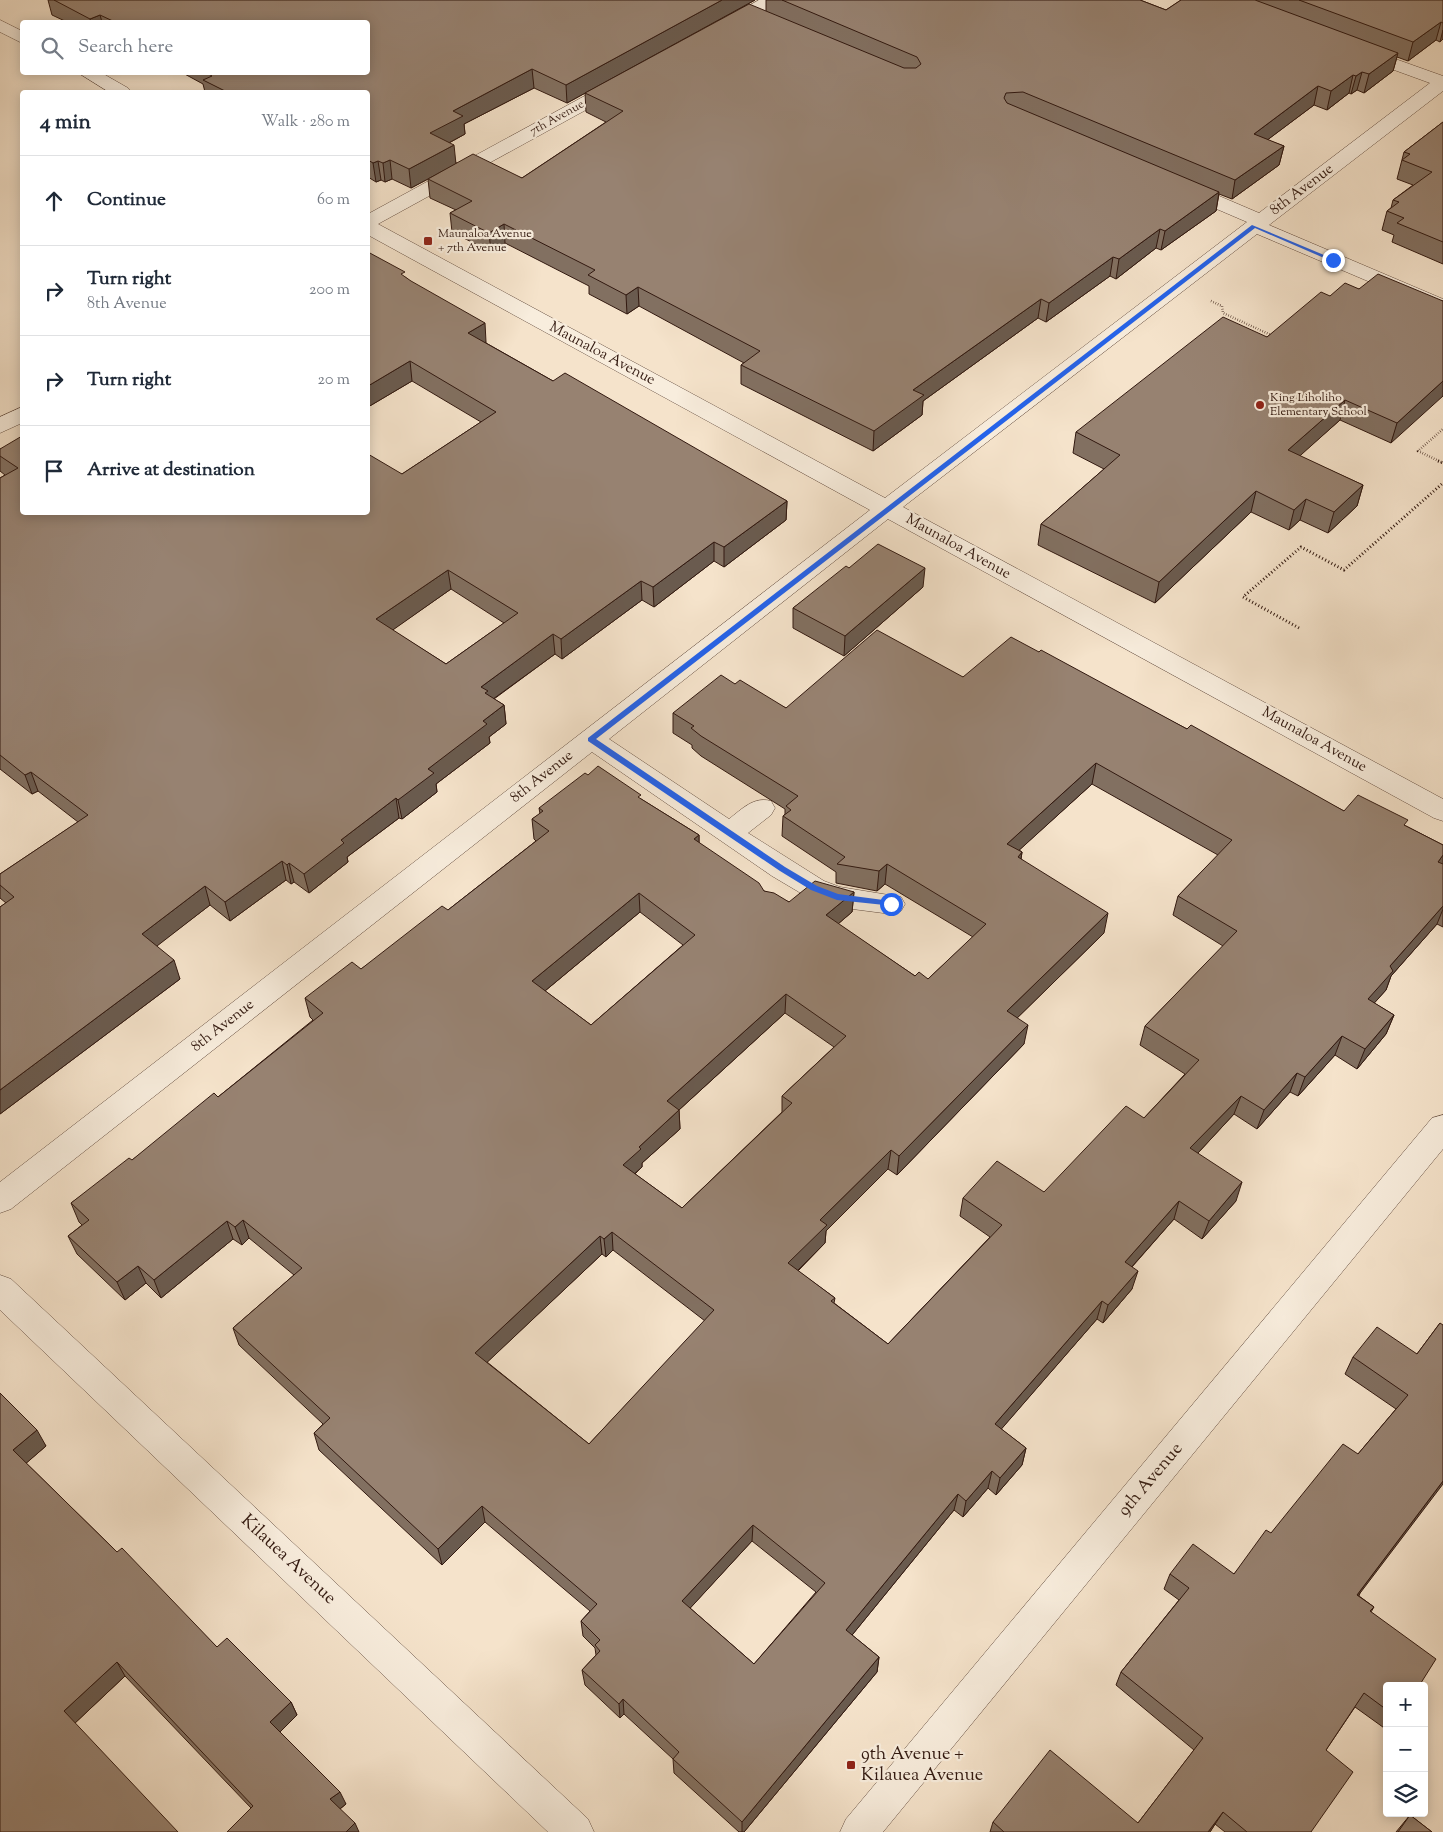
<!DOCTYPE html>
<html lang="en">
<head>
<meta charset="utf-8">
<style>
  body { margin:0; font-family:"Sorts Mill Goudy",serif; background:#f2f2f3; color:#1f2937 }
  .controls { position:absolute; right:15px; bottom:15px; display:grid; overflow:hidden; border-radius:5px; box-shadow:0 2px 12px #0003 }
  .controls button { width:45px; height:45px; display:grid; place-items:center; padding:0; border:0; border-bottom:1px solid #e0e1e3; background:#fff; color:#1f2937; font:25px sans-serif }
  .stop { position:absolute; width:15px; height:15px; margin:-11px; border:4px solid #2563eb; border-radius:50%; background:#fff }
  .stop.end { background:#2563eb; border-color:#fff; box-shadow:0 1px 5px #0008 }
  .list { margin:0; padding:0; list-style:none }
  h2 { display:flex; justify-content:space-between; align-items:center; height:65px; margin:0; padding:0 20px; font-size:21px }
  h2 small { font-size:16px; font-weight:400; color:#747a83 }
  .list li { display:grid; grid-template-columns:32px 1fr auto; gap:15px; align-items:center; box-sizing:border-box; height:90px; padding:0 20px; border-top:1px solid #e0e1e3 }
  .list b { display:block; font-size:19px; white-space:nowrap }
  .list p { margin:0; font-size:16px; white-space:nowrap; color:#747a83 }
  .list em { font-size:16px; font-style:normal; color:#747a83 }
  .icon { flex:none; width:28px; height:28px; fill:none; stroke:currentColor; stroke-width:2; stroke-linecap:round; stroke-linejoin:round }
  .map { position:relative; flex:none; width:1443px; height:1832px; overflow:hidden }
  .search { position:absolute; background:#fff; box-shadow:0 2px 12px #0003; left:20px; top:20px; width:350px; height:55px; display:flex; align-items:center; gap:12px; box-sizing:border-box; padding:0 18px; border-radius:5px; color:#747a83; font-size:19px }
  .panel { position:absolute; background:#fff; box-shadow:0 2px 12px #0003; left:20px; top:90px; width:350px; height:425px; border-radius:5px }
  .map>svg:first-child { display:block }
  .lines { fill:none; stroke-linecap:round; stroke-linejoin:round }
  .minor-casing { stroke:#634c3f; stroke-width:1 }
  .path-far1 { stroke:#321910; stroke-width:2.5; stroke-dasharray:0.5 2; stroke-linecap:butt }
  .path { stroke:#321910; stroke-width:3; stroke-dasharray:1 2.5; stroke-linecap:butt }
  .minor { fill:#f8eddd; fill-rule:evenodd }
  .wall { fill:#827061; stroke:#321910; fill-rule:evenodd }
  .shaded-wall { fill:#6a5b4f; stroke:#321910 }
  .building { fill:#978271; stroke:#321910; fill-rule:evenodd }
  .route { fill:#2563eb }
  .poi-dot { fill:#8f2418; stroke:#f8eddd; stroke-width:2 }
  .labels { text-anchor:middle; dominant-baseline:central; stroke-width:4.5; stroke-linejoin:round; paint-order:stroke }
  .far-street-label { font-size:12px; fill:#321910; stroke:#f8eddd }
  .far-poi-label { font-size:12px; fill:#321910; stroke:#f8eddd; text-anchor:start }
  .street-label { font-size:15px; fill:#321910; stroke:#f8eddd }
  .near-street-label { font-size:18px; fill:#321910; stroke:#f8eddd }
  .near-poi-label { font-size:18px; fill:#321910; stroke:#f8eddd; text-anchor:start }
</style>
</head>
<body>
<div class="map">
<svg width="1443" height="1832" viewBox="0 0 1443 1832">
  <rect width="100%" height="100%" fill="#f5e3cb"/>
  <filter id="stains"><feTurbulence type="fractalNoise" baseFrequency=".004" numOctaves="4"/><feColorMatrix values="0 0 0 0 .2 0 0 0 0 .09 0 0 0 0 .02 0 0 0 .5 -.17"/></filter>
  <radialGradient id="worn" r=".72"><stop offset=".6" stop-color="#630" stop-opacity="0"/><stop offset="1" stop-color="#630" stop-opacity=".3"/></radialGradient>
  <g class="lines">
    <g class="minor-casing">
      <path id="minor" d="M759 0H781L778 4 732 30H720L717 26 720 22Z
        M0 20 22 31V43L0 32Z
        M1359 46 1443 76V91L1269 225 1443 299V313L1257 234 903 507 1443 799V821L1434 818 888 519 609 739 729 819C742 809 754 796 771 801L775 808 771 815 748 833 824 881 840 887 901 897 905 904 901 911 891 914 837 907 804 895 772 876 592 752 11 1209 0 1213V1182L870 510 368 235V214L612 81H624L627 85 624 89 378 224 885 498 1247 222 1177 192 1174 188 1177 184H1191L1259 213 1430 83 1353 55 1350 51 1353 47Z
        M77 72H100L128 88 131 92H109Z
        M22 407V423L0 433V417Z
        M1443 1115V1149L883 1832H840L846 1819 1432 1118Z
        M0 1275 11 1279 588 1819 594 1832H548L0 1310Z"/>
    </g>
    <path class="path-far1" d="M1211 301 1222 306 1223 313 1273 336
      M1441 462 1418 451 1443 429"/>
    <path class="path" d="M1438 461 1443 463
      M1299 628 1243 597 1301 547 1344 570 1443 483"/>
    <use href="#minor" class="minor"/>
  </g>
  <path class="wall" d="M48 0H755L567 103 534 88 464 124 465 134 449 143 456 163 522 178 606 122 586 112 585 93 766 11V0H1140L1166 10 1181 0H1443V39L1440 42 1436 40 1408 61 1397 57 1393 71 1364 93 1357 90 1351 94 1349 93 1327 110 1314 105 1267 140 1284 146 1279 165 1232 199 1219 194 1216 211 1161 250 1156 248 1116 279 1110 276 1046 322 1038 318 923 401 922 415 873 451 741 384V365L744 363 639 306 627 314 589 294V286L505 243 491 252 452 232 450 213 456 210 430 198 428 179 411 188 392 179 385 182 381 180 376 182 368 177V92H205L203 84 181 72H368V22H67L52 15Z
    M1443 122V264L1392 242 1394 235 1382 230 1387 211 1391 208 1393 200 1413 185 1397 179 1404 152Z
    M405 277 486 342V343L553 381 787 501 786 520 724 567 714 561 654 607 642 600 562 659 555 654 494 699 504 705 506 724 489 737 490 743 436 784 437 792 402 819 399 818 347 857 348 862 309 893 294 882 291 884 286 880 230 921 210 905 156 946 180 979 0 1114V907L6 903 0 898V874L78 822 38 791 32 794 0 769V478L5 475 0 471V449L402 474 481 422 412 381 368 407ZM451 589 504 623 446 664 392 630Z
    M1359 289 1443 301 1391 443 1340 420 1299 456 1363 485 1357 506 1328 533 1300 520 1289 530 1251 512 1155 603 1038 545 1041 524 1104 469 1073 453 1076 432 1267 337 1330 296Z
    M849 568 923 587 844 656 793 628V608Z
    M1039 652 1187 729 1344 811 1406 826 1443 845V927L1437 924 1391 976 1386 990 1374 1003 1394 1015 1386 1034 1357 1069 1335 1055 1298 1096 1290 1092 1257 1129 1234 1114 1198 1153 1236 1201 1202 1239 1174 1219 1132 1267V1289L1103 1323 1097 1319 1001 1429 1026 1448 1022 1465 996 1495 988 1488 963 1517 954 1510 852 1635 879 1657 877 1672 744 1832H739L674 1773 673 1759 624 1714 620 1718 585 1685 582 1670 596 1655 595 1648 583 1636 581 1621 590 1611 485 1522 442 1565 319 1450 314 1433 323 1424 239 1345 233 1328 294 1275 249 1238 242 1245 233 1239 161 1298 146 1283 125 1300 77 1254 68 1236 82 1225 79 1222 71 1203 132 1160 218 1097 313 1020 310 1017 305 998 361 969 448 910 536 841 534 839 532 819 540 814 539 808 641 799 699 835V843L764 891 789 902 854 892 852 912 838 924 915 976 928 979 973 937 885 884 877 891 836 883V872L782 836 783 816 785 814V809L701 756 692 748V745L673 733V713L735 684 786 708 963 677ZM1092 784 1218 855 1178 896 1173 915 1223 946 1145 1026 1140 1045 1185 1074 1144 1118 1044 1192 963 1198 960 1216 990 1237 888 1344 834 1303 835 1298 798 1271 825 1243 826 1231 888 1169 897 1175 1024 1044 1017 1018 1104 933 1021 859 1022 852 1019 850ZM640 912 683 945 591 1025 545 991ZM785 1013 834 1047 782 1096V1112L682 1208 635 1174 642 1167V1163L680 1129 679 1110ZM613 1250 705 1321 589 1444 487 1362 602 1254 606 1257ZM752 1541 816 1592 754 1664 690 1608Z
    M1440 1323 1359 1596 1374 1607 1371 1612 1387 1686V1730L1355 1707 1326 1750 1311 1832H1225L1215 1824 1210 1832H990L993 1822 1138 1823 1194 1750 1116 1685 1121 1672 1179 1600 1164 1589 1170 1574H1234L1271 1533 1358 1454 1396 1409 1345 1374 1353 1357 1417 1354Z
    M0 1393 46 1446 26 1463 117 1552 217 1647 291 1702 297 1715 280 1732 346 1804 340 1809 251 1808 125 1676 75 1723 0 1832Z
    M1410 1815 1432 1832H1396Z"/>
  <path class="shaded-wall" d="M722 0H755L567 103 566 85Z
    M100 15 102 22H91L90 19Z
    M1441 22 1436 40 1408 61 1413 42Z
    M1443 30V39L1440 42Z
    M1398 53 1393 71 1364 93 1369 74Z
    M532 69 534 88 464 124 465 134 432 152 430 133 453 111Z
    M1362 72 1357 90 1351 94 1356 76Z
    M1353 75 1349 93 1327 110 1331 91Z
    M1318 86 1314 105 1250 153 1254 134Z
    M454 145 456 164 411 188 409 169Z
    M1284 146 1279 165 1232 199 1235 180Z
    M390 160 392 179 385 182 383 163Z
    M378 161 381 180 376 182 373 163Z
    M1219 192 1216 211 1161 250 1165 231Z
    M504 224 505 243 491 252 489 233Z
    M1160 229 1156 248 1116 279 1119 259Z
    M1113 257 1110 276 1046 322 1049 303Z
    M638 287 639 306 627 314 626 295Z
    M1041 299 1038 318 923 401 922 415 873 451 874 431 913 390Z
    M485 323 486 342 470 352 468 333Z
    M410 361 412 381 368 407V386Z
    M1443 381V396L1391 443 1397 423Z
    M1345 400 1340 420 1283 471 1288 450Z
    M1363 485 1357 506 1328 533 1334 512Z
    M1256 491 1251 512 1155 603 1159 582Z
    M1306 499 1300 520 1289 530 1294 510Z
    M787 501 786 520 724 567V547Z
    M714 542V561L654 607 653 587Z
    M925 568 923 587 844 656 845 636Z
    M448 570 451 589 380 639 376 619Z
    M641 581 642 600 562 659 561 639Z
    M553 634 555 654 489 702 481 687Z
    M504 705 506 724 489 737 490 743 436 784 437 792 402 819 398 800 428 769 483 721Z
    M1096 763 1092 784 1004 864 1007 844Z
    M31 772 38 791 32 794 25 775Z
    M396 798 399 818 347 857 348 862 309 893 304 874 341 840Z
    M699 835V855L694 839Z
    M1022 852 1019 872 1018 857Z
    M1443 855V863L1441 867 1438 862Z
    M282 861 286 880 230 921 225 902Z
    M289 863 294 882 291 884 287 865Z
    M887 864 885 884 877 891 879 871Z
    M205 886 210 905 148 953 142 934Z
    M854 892 852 912 825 935 826 915Z
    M639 893 640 912 534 1000 532 981Z
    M1443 906V909L1437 924 1391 976 1386 990 1361 1018 1368 999 1390 966Z
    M1108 913 1104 933 1004 1031 1007 1011Z
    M174 960 180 979 0 1114V1090Z
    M786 994 785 1013 668 1120 667 1101Z
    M1394 1015 1386 1034 1357 1069 1365 1049Z
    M1028 1025 1024 1044 897 1175 899 1156Z
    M1342 1036 1335 1055 1298 1096 1305 1077Z
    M1297 1073 1290 1092 1257 1129 1264 1110Z
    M1241 1096 1234 1114 1185 1167 1190 1148Z
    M679 1110 680 1129 642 1163V1167L624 1183 623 1165 639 1147Z
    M891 1150 888 1169 826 1231 825 1243 787 1281 788 1263 820 1220Z
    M1242 1182 1236 1201 1202 1239 1209 1221Z
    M1179 1201 1174 1219 1120 1280 1125 1262Z
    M243 1220 249 1238 242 1245 235 1227Z
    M227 1221 233 1239 161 1298 154 1280Z
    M612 1232 613 1250 606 1257 604 1239Z
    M600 1236 602 1254 479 1370 475 1353Z
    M138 1266 146 1283 125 1300 117 1282Z
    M1138 1271 1132 1289 1103 1323 1108 1305Z
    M1102 1301 1097 1319 991 1441 995 1424Z
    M37 1430 46 1446 23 1466 13 1450Z
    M1026 1448 1022 1465 996 1495 1000 1478Z
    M992 1471 988 1488 963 1517 966 1501Z
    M1443 1481V1484L1348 1609 1357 1595Z
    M958 1494 954 1510 844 1645 846 1630Z
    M482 1506 485 1522 442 1565 438 1549Z
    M753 1525 752 1541 683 1616 682 1601Z
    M879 1657 877 1672 744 1832H742V1822Z
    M117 1662 125 1676 73 1725 64 1711Z
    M623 1699 624 1714 620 1718 619 1704Z
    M291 1702 297 1715 276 1736 270 1722Z
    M340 1792 346 1804 336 1812 330 1799Z
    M1223 1812 1210 1832H1208Z
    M355 1823 359 1832H346Z"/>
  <path class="building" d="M54 0H722L566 85 532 69 453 111 463 116 430 133 454 145 409 169 390 160 383 163 378 161 373 163 368 160V92H227L203 80 212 76 205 72H368V22H115L100 15 90 19Z
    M782 0H1140L1166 10 1181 0H1255L1398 53 1369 74 1362 72 1356 76 1353 75 1331 91 1318 86 1254 134 1284 146 1235 180 1023 92 1006 93 1004 98 1007 103 1219 192 1165 231 1160 229 1119 259 1113 257 1049 303 1041 299 913 390 924 395 874 431 741 365 760 351 638 287 626 295 588 275 595 270 504 224 489 233 450 213 472 201 428 179 473 154 522 178 623 111 585 93 749 4 904 68H916L921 64 917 57Z
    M1299 0H1443V23L1441 22 1413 42Z
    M1443 122V242L1397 223 1404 218 1387 211 1399 202 1393 200 1432 172 1402 160 1410 154 1404 152Z
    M368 252 405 272 401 274 411 281 485 323 468 333 553 381 565 373 787 501 724 547 714 542 653 587 641 581 561 639 553 634 481 687 488 691 485 693 504 705 483 721 487 724 428 769 434 773 398 800 396 798 341 840 344 843 304 874 289 863 287 865 282 861 225 902 205 886 142 934 174 960 0 1090V907L14 897 0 885V874L88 815 31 772 25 775 0 755V478L18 468 0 456V449L22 436V512H368V454L402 474 496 412 410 361 368 386ZM448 570 518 613 446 664 376 619Z
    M1378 274 1443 301V381L1397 423 1345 400 1288 450 1363 485 1334 512 1306 499 1294 510 1256 491 1159 582 1041 524 1120 455 1076 432 1223 317 1267 337 1321 292 1330 296 1345 283 1359 289Z
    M878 544 925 568 845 636 793 608 846 566 849 568Z
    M877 630 963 677 1011 637 1039 652 1041 650 1187 729 1191 725 1344 811 1358 795 1408 820 1404 825 1443 845V855L1438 862 1443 864V906L1390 966 1393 971 1368 999 1394 1015 1365 1049 1342 1036 1305 1077 1297 1073 1264 1110 1241 1096 1190 1148 1242 1182 1209 1221 1179 1201 1125 1262 1138 1271 1108 1305 1102 1301 995 1424 1026 1448 1000 1478 992 1471 966 1501 958 1494 846 1630 879 1657 742 1822 673 1759 679 1752 623 1699 619 1704 582 1670 600 1651 595 1645 600 1640 581 1621 597 1604 482 1506 438 1549 314 1433 330 1418 233 1328 302 1268 243 1220 235 1227 227 1221 154 1280 138 1266 117 1282 68 1236 89 1220 71 1203 129 1158 132 1160 214 1093 218 1097 323 1013 305 998 352 962 361 969 442 906 448 910 549 831 532 819 543 811 539 808 585 773 588 775 598 766 641 795 638 797 699 835 694 839 759 883 764 891 774 893 789 902 815 881 854 892 826 915 915 976 919 972 928 979 986 924 887 864 879 871 837 864 845 857 783 816 791 810 786 806 798 796 701 736 691 728 694 726 673 713 721 675 735 684 740 680 786 708ZM1096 763 1232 840 1178 896 1237 931 1145 1026 1199 1060 1144 1118 1126 1106 1044 1192 997 1161 963 1198 1002 1225 888 1344 831 1301 835 1298 788 1263 827 1225 820 1220 891 1150 899 1156 1028 1025 1007 1011 1108 913 1018 857 1022 852 1007 844ZM639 893 695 935 591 1025 532 981ZM786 994 846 1036 782 1096 792 1103 682 1208 623 1165 641 1149 639 1147 679 1110 667 1101ZM612 1232 714 1310 589 1444 475 1353 600 1236 604 1239ZM753 1525 825 1583 754 1664 682 1601Z
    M1440 1323 1443 1325V1481L1357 1595 1374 1607 1370 1611 1436 1659 1419 1686H1387V1710L1364 1693 1326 1750 1353 1772 1311 1832H1247L1223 1812 1208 1832H1004L993 1822 1050 1750 1138 1823 1203 1738 1121 1672 1189 1588 1170 1574 1193 1544 1234 1574 1266 1530 1271 1533 1343 1444 1358 1454 1408 1395 1353 1357 1377 1327 1417 1354Z
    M0 1393 37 1430 13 1450 117 1552 122 1548 217 1647 227 1638 291 1702 270 1722 340 1792 330 1799 355 1823 346 1832H227L253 1806 117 1662 64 1711 178 1832H0Z
    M1410 1815 1432 1832H1398Z"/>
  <path class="route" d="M1252 225 1336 260 1331 261 1255 228 596 739 785 867 817 886 838 894 891 901 894 902V906L837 900 811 890 780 871 588 741V738Z"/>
  <g class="poi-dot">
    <rect x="423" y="236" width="10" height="10" rx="2.5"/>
    <circle cx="1260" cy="405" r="5"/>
    <rect x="846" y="1760" width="10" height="10" rx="2.5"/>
  </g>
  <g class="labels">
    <g class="far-street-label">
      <text transform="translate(557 118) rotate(-29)">7th Avenue</text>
    </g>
    <g class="far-poi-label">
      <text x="438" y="234">Maunaloa Avenue<tspan x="438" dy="14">+ 7th Avenue</tspan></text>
      <text x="1270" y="398">King Liholiho<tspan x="1270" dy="14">Elementary School</tspan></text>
    </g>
    <g class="street-label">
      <text transform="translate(1302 190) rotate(-37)">8th Avenue</text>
      <text transform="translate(602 354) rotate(28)">Maunaloa Avenue</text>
      <text transform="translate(958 547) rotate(29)">Maunaloa Avenue</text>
      <text transform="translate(1314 740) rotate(29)">Maunaloa Avenue</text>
      <text transform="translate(542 777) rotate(-38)">8th Avenue</text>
      <text transform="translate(223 1026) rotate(-38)">8th Avenue</text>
    </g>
    <g class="near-street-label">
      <text transform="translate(1151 1480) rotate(-50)">9th Avenue</text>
      <text transform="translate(288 1560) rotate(43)">Kilauea Avenue</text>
    </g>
    <g class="near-poi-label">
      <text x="861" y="1755">9th Avenue +<tspan x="861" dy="21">Kilauea Avenue</tspan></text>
    </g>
  </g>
  <rect width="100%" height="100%" filter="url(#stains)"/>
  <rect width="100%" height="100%" fill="url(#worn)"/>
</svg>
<div class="controls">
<button>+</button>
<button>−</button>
<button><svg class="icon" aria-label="layers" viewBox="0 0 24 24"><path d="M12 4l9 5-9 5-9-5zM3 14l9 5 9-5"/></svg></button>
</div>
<div class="stop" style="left:891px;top:904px"></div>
<div class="stop end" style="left:1333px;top:260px"></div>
<div class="search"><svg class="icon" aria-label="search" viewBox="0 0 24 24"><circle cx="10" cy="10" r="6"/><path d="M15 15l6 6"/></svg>Search here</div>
<section class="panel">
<h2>4 min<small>Walk · 280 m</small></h2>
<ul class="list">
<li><svg class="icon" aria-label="ahead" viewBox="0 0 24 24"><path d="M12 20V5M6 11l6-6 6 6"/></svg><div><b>Continue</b></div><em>60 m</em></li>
<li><svg class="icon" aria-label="right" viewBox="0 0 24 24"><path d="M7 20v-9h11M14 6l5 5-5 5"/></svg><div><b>Turn right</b><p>8th Avenue</p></div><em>200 m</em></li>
<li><svg class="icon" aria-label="right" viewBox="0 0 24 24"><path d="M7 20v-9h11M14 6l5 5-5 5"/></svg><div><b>Turn right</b></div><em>20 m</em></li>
<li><svg class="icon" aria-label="arrive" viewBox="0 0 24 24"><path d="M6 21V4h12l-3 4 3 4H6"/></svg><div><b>Arrive at destination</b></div></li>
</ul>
</section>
</div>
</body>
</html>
